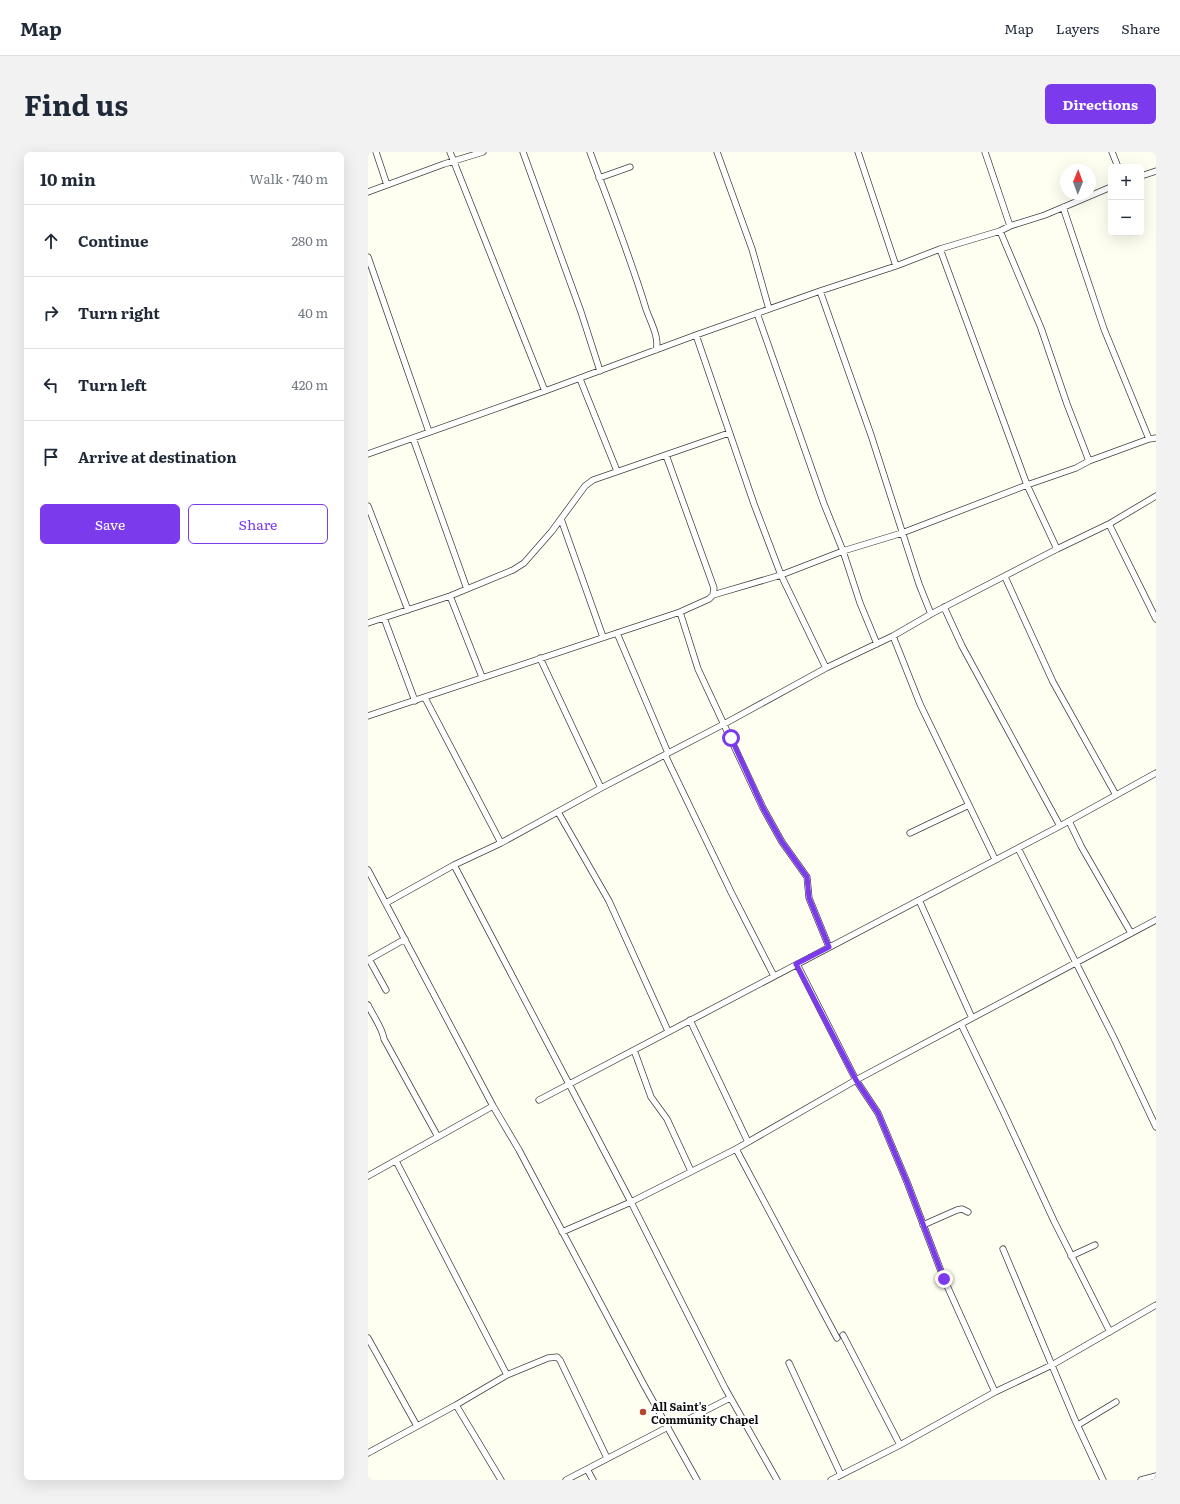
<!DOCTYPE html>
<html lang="en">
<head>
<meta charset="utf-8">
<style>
  body { margin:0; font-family:Literata,serif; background:#f2f2f3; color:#1f2937 }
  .controls { position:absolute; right:12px; top:12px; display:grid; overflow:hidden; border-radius:6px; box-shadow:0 4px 16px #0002 }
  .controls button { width:36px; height:36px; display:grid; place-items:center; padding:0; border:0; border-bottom:1px solid #e0e1e3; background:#fff; color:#1f2937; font:20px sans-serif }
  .compass { position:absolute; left:692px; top:12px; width:36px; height:36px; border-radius:50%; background:#fff; box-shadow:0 4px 16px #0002; rotate:1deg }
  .stop { position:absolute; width:12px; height:12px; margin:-9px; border:3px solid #7c3aed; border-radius:50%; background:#fff }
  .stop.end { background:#7c3aed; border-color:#fff; box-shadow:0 1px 4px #0008 }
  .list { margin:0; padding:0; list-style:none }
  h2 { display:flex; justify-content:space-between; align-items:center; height:52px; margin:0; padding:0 16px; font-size:17px }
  h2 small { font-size:13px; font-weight:400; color:#747a83 }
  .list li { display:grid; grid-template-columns:26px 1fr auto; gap:12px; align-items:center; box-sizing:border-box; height:72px; padding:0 16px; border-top:1px solid #e0e1e3 }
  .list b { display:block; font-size:15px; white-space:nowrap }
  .list em { font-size:13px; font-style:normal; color:#747a83 }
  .actions { display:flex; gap:8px; padding:12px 16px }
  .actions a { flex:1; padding:9px 0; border:1px solid #7c3aed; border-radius:6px; text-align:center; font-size:14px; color:#7c3aed }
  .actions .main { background:#7c3aed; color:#fff }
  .icon { flex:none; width:22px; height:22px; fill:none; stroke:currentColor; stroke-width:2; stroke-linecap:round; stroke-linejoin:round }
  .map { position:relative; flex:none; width:788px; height:1328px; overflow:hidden; border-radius:6px }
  header { display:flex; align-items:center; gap:24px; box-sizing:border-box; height:56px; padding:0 20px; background:#fff; border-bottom:1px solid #e0e1e3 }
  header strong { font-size:19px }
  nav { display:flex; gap:22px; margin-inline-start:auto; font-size:14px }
  .intro { display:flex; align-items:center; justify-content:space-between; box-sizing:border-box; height:96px; padding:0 24px }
  h1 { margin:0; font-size:28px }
  .button { padding:10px 18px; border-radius:6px; background:#7c3aed; color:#fff; font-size:14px; font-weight:700 }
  main { display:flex; gap:24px; padding:0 24px }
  aside { flex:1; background:#fff; border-radius:6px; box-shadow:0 4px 16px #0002 }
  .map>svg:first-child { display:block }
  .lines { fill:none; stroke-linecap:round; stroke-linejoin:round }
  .street-casing { stroke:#424242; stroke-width:7 }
  .street { stroke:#fff; stroke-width:5.5 }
  .route { stroke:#7c3aed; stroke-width:5 }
  .poi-dot { fill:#b8452e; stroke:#fff; stroke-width:1.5 }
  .labels { text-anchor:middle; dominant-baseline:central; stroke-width:4; stroke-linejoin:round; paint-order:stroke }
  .poi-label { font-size:11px; font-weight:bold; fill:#0f0f0f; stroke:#fff; text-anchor:start }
</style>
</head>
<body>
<header>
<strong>Map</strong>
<nav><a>Map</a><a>Layers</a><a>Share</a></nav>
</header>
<div class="intro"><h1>Find us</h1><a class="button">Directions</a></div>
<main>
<aside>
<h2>10 min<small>Walk · 740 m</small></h2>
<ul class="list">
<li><svg class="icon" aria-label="ahead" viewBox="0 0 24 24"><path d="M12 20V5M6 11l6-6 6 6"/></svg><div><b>Continue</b></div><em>280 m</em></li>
<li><svg class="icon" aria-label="right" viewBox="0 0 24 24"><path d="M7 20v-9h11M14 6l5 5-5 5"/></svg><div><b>Turn right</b></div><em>40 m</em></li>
<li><svg class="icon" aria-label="left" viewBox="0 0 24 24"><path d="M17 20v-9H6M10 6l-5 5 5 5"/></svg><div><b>Turn left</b></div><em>420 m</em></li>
<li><svg class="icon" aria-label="arrive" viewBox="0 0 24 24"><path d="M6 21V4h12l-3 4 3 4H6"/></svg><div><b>Arrive at destination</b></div></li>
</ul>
<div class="actions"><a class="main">Save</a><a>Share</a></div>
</aside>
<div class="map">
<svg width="788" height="1328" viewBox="0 0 788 1328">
  <rect width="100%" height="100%" fill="#fefef1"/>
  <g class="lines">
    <g class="street-casing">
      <path id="street" d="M8 0 19 33
        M82 0 177 239
        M155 0 213 160 232 219
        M222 0C241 52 262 104 278 157 282 169 292 186 288 198
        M349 0 384 97 401 157
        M490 0 528 114
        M617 0 642 74
        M744 0 750 15
        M773 24 788 19
        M231 26 262 15
        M0 40 76 12 115 0
        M695 55 736 177 781 287
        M632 79 673 176 699 252 721 309 781 287 788 286
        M572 97 659 333 689 397
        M0 105 61 280
        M452 139 503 283 551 432 563 462
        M389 161 456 352 475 399 492 451 509 492
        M328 183 386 352 413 423 458 516
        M212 227 249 319
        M45 286 99 437
        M0 302 177 239 328 183 452 139 528 114 572 97 632 79 642 74 677 63 743 35
        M0 354 40 458
        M193 367 235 485
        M741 372 788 467
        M637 425 685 530 748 643
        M345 443 413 423 475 399 534 381 659 333 708 316 721 309
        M82 444 114 525
        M576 455 594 494 692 674
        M312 460 330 517 395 656 414 690 439 725 441 746 461 795
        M16 466 47 549
        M0 471 82 444 145 418 156 411 184 379 217 334 225 328 361 281
        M249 481 300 601
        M525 484 552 552 627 707
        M172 506 233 636
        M57 546 133 691
        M0 564 312 460 341 447 345 443 346 436 298 303
        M297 603 363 740 406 824
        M190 660 241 749 300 879
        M701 669 713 694 763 781
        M542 681 601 653
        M650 696 746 886 788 975
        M86 713 263 1050 368 997 488 928 788 768
        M0 718 125 954 151 998 276 1233 329 1328
        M551 748 604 866
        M18 751 86 713 133 691 233 636 356 572 458 516 525 484 563 462 689 397 741 372 788 344
        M1 807 18 838
        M0 808 37 787
        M429 812 488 928 510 961 539 1030 576 1127 627 1240
        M0 853C5 864 14 875 16 887L70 985
        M322 868 380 990
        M593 872 635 959 686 1069 742 1180
        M266 898 283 945 299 967 323 1019
        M171 948 692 674 788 621
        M368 997 469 1186
        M28 1009 139 1223
        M0 1024 125 954
        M555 1073 589 1058 594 1057 600 1060
        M194 1080 263 1050 357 1236 409 1328
        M635 1097 707 1268 735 1328
        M703 1104 727 1093
        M475 1183 532 1293
        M0 1186 49 1274
        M421 1211 473 1323
        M88 1253 133 1328
        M321 1267 362 1246
        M710 1273 748 1250
        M0 1301 88 1253 139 1223 180 1206 189 1205 192 1208 239 1306
        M219 1317 225 1328
        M198 1328 300 1275
        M463 1328 532 1293 627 1240 684 1213 788 1153
        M773 1328 788 1324"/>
    </g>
    <use href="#street" class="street"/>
  </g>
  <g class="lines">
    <path class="route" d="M363 586 395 656 414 690 439 725 441 746 461 795 428 812 488 928 510 961 539 1030 576 1127"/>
  </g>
  <circle class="poi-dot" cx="275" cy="1260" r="4"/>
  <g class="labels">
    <g class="poi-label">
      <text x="283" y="1254">All Saint's<tspan x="283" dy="13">Community Chapel</tspan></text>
    </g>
  </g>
</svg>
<div class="controls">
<button>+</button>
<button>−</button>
</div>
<svg class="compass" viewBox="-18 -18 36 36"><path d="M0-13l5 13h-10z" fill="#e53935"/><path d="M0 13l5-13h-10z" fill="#747a83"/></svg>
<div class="stop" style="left:363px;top:586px"></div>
<div class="stop end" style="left:576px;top:1127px"></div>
</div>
</main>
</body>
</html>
